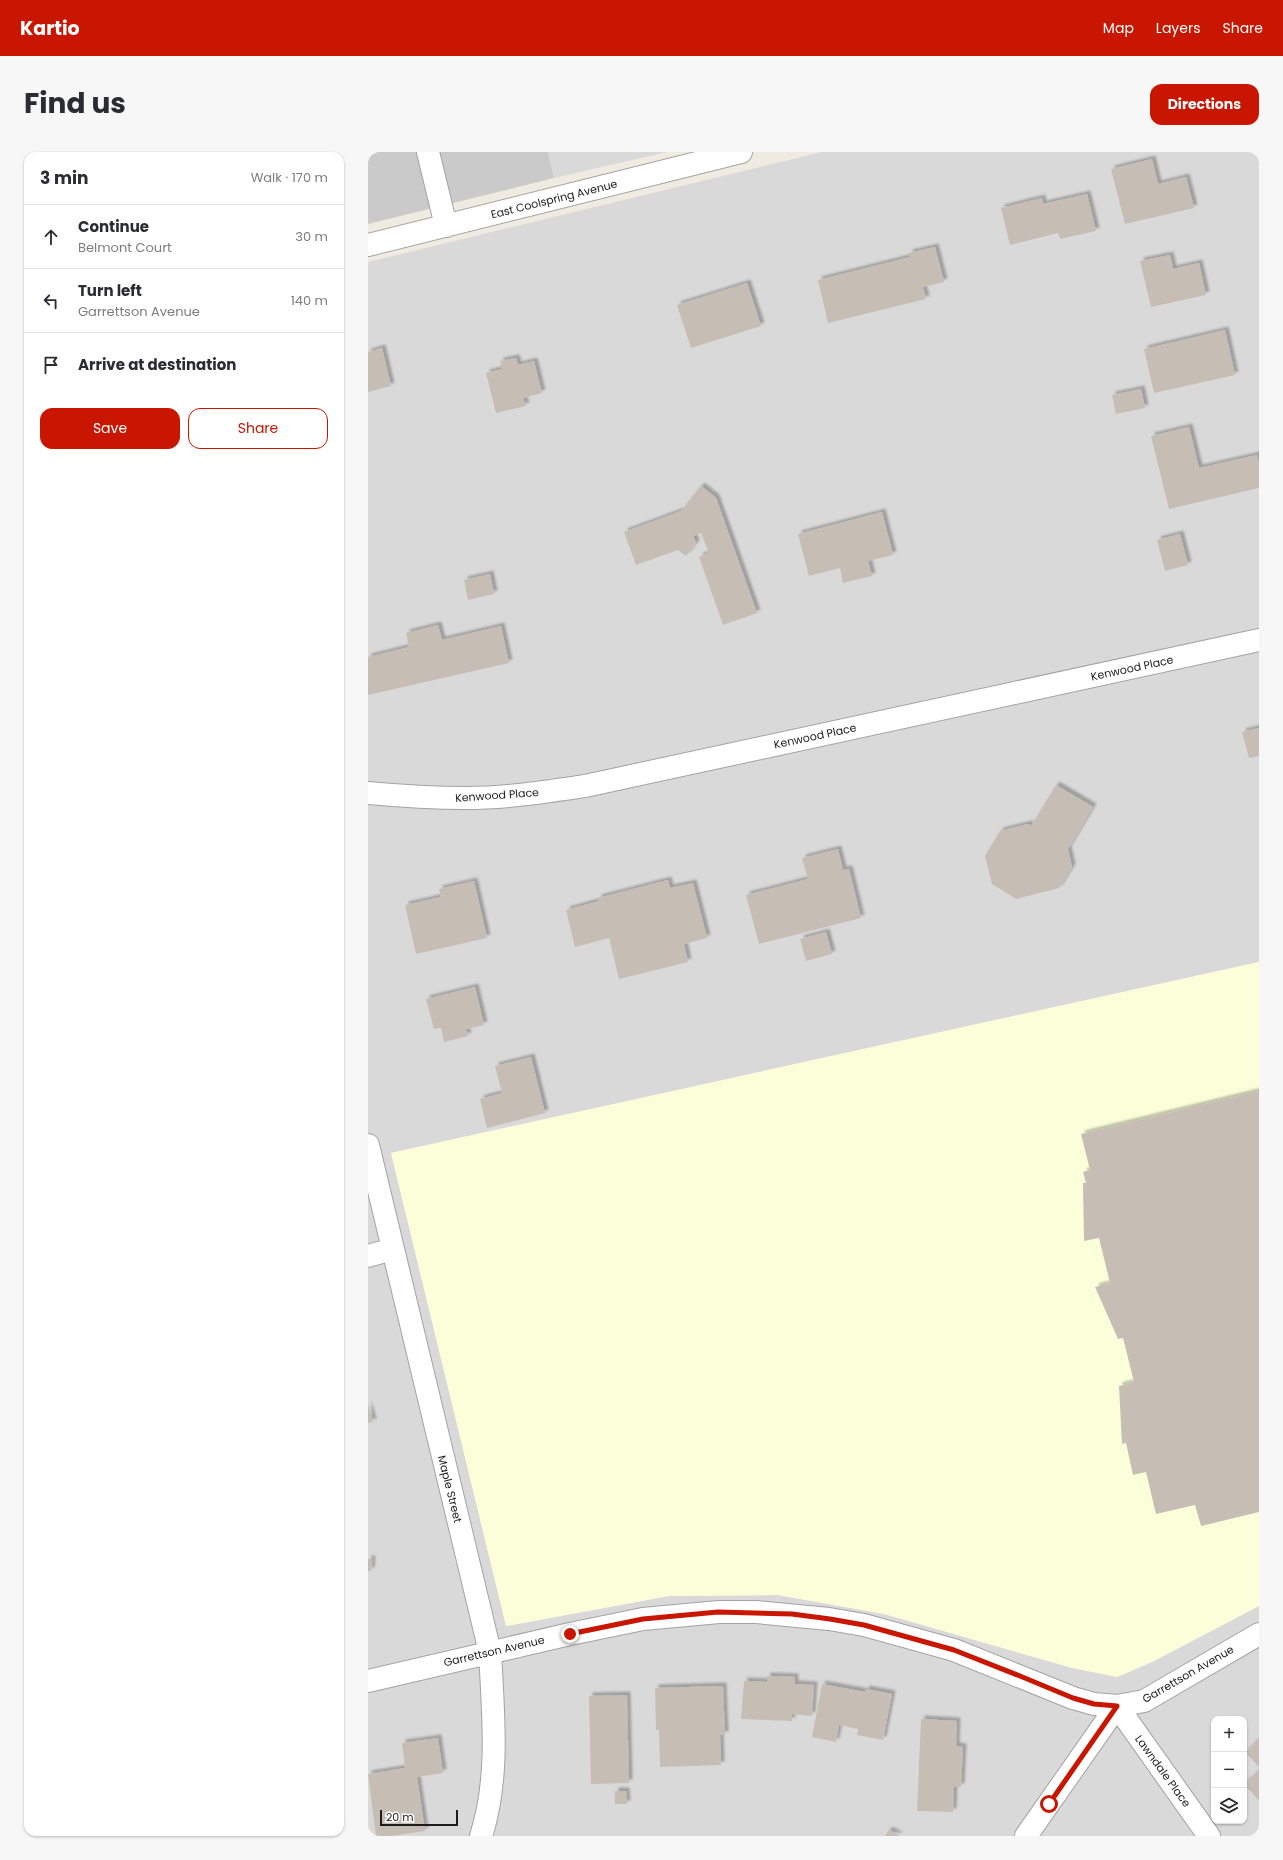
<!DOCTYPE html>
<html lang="en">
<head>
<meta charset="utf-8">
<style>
  body { margin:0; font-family:Poppins,sans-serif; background:#f7f7f7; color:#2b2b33 }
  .controls { position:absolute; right:12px; bottom:12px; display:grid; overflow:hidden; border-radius:8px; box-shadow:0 1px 3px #0004 }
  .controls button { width:36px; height:36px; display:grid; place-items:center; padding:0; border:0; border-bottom:1px solid #e1e1e2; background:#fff; color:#2b2b33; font:20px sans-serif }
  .scale { position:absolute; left:12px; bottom:10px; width:78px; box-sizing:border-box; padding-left:4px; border:2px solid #1c1c1c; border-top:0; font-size:11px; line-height:14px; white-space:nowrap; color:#1c1c1c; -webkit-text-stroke:3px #fff; paint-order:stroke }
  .stop { position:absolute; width:12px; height:12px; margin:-9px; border:3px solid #c81600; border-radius:50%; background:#fff }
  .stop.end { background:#c81600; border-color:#fff; box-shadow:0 1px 4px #0008 }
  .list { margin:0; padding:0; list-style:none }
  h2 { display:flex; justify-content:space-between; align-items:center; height:52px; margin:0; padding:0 16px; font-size:17px }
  h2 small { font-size:13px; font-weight:400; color:#7c7c81 }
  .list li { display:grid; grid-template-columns:26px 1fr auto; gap:12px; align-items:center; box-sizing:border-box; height:64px; padding:0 16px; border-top:1px solid #e1e1e2 }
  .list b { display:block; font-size:15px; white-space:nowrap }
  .list p { margin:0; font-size:13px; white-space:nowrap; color:#7c7c81 }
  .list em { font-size:13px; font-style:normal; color:#7c7c81 }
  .actions { display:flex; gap:8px; padding:12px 16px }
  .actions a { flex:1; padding:9px 0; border:1px solid #c81600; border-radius:12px; text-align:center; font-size:14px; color:#c81600 }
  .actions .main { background:#c81600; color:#fff }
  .icon { flex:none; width:22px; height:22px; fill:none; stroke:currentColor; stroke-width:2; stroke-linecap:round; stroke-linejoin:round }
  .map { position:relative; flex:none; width:891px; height:1684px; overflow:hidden; border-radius:12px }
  header { display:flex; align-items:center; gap:24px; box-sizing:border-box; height:56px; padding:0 20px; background:#c81600; color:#fff }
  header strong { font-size:19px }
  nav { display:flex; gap:22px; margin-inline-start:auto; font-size:14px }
  .intro { display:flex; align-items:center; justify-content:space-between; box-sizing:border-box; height:96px; padding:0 24px }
  h1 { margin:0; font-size:28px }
  .button { padding:10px 18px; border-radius:12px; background:#c81600; color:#fff; font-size:14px; font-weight:700 }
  main { display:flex; gap:24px; padding:0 24px }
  aside { flex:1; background:#fff; border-radius:12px; box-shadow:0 1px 3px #0004 }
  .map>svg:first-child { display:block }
  .residential { fill:#dad9d9; fill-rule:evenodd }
  .education { fill:#fbffd9 }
  .religious { fill:#cacaca }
  .building { fill:#c6beb4; filter:url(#shadow) }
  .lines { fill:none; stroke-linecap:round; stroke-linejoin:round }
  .minor-casing { stroke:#a3a3a3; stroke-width:24 }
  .minor { stroke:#fff; stroke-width:22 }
  .route { stroke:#c81600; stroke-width:5 }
  .labels { text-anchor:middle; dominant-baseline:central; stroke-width:3.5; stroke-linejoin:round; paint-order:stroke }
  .street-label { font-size:11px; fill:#1c1c1c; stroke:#fff }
</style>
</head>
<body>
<header>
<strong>Kartio</strong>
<nav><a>Map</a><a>Layers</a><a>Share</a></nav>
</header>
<div class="intro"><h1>Find us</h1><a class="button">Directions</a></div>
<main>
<aside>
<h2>3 min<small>Walk · 170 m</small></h2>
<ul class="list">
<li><svg class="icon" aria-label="ahead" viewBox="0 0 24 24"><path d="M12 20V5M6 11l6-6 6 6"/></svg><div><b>Continue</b><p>Belmont Court</p></div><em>30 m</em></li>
<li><svg class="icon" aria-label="left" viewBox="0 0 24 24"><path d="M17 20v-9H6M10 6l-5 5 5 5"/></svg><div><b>Turn left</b><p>Garrettson Avenue</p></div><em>140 m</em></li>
<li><svg class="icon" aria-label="arrive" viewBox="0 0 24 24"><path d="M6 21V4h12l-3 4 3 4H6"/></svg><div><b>Arrive at destination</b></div></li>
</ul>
<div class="actions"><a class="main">Save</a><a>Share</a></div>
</aside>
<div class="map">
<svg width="891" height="1684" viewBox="0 0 891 1684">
  <defs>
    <filter id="shadow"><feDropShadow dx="3.5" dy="-3.5" stdDeviation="1" flood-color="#0004"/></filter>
  </defs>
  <rect width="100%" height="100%" fill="#efebe1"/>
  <path class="residential" d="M180 0H299L186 26Z
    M454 0H891V810L23 1001 138 1474 301 1444 410 1443 516 1462 749 1525 784 1510 891 1454V1684H0V110ZM846 1567H876V1669H846Z"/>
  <path class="education" d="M891 810V1454L784 1510 749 1525 704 1516 516 1462 410 1443 301 1444 138 1474 23 1001Z"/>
  <path class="religious" d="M0 0H180L186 26 0 72Z"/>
  <path class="building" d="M784 7 790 32 818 25 826 56 757 72 743 17Z
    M719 42 728 79 692 87 690 81 642 93 633 56 674 46 675 52Z
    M567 95 576 130 555 135 558 147 460 171 450 128 542 105 541 101Z
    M802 103 805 117 831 111 838 143 783 155 772 109Z
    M379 131 393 174 323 196 309 153Z
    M857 178 867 223 786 241 776 197Z
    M14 196 23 234 0 240V200Z
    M148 206 150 213 166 209 174 241 155 246 158 254 128 261 118 221 134 217 132 209Z
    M773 237 777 256 748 262 744 243Z
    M821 275 831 316 889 303 891 312V336L801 357 783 284Z
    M333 334 348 346 389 461 355 473 331 405 341 401 333 381 325 384 328 391 318 404 310 398 268 413 256 380 313 359Z
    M514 360 525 403 500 409 504 424 475 431 472 416 441 424 430 382Z
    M812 382 820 413 797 419 789 388Z
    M122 422 126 442 100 448 96 428Z
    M70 473 74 488 133 474 141 511 0 543V505L41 495 38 481Z
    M891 576V604L881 606 874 580Z
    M688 633 725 655 700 697 704 715 691 736 648 747 624 732 617 704 632 679 660 672 663 674Z
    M470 697 475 718 481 717 493 766 391 792 378 743 440 727 434 706Z
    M300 728 302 736 325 731 339 786 316 792 320 810 251 827 241 786 207 795 198 758 231 749 230 746Z
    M106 729 119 786 48 802 37 753 73 745 71 737Z
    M458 780 464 802 438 809 432 787Z
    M107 835 116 873 98 877 100 884 76 890 73 876 66 877 58 847Z
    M163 905 177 961 119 976 112 947 134 941 127 914Z
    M891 939V1360L833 1374 827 1353 788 1362 778 1320 765 1323 758 1291 754 1292 751 1234 766 1230 755 1186 750 1187 727 1135 742 1131 731 1086 716 1089 715 1031H718L715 1020 722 1018 713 982Z
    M0 1252 5 1270 0 1271Z
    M0 1407H4L3 1419H0Z
    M399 1524 427 1525V1532L446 1533 444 1564 424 1562V1569L373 1567 376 1529 399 1530Z
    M454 1532 497 1540 498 1537 524 1542 515 1588 489 1583 490 1577 471 1573 468 1590 444 1585Z
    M355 1534 357 1583H352L353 1613 292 1615 291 1578H288L287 1536Z
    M259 1543 261 1631 223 1632 221 1544Z
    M553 1567 589 1569 588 1594 595 1595 593 1635H586L585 1660 549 1659Z
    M70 1586 75 1621 49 1625 57 1679 23 1684H8L0 1622 37 1616 34 1591Z
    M891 1587V1615L877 1600Z
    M891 1619V1649L876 1632Z
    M247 1639H258L259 1652H247Z
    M521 1678 532 1684H517Z"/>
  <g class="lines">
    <g class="minor-casing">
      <path id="minor" d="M60 0 78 74
        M0 93 373 0
        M0 641C32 644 65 646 98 646 138 646 177 640 217 634L891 488
        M0 993 122 1500C125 1561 132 1625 113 1684
        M0 1104 25 1097
        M0 1529 202 1482 275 1467 351 1460H388L461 1467 496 1473 586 1498 705 1546 726 1552 749 1554 776 1549 891 1482
        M658 1684 749 1554 841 1684"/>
    </g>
    <use href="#minor" class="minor"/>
  </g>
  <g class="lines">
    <path class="route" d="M202 1482 275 1467 350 1460 424 1462 462 1467 496 1473 586 1498 652 1524 705 1546 726 1552 749 1554 681 1652"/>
  </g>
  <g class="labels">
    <g class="street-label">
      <text transform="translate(186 47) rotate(-14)">East Coolspring Avenue</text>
      <text transform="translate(764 516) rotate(-12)">Kenwood Place</text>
      <text transform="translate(447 584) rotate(-12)">Kenwood Place</text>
      <text transform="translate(129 643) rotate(-4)">Kenwood Place</text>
      <text transform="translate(82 1337) rotate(76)">Maple Street</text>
      <text transform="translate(126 1499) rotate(-13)">Garrettson Avenue</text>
      <text transform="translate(820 1522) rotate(-30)">Garrettson Avenue</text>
      <text transform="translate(795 1619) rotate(54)">Lawndale Place</text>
    </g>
  </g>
</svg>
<div class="controls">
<button>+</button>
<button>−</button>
<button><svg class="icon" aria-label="layers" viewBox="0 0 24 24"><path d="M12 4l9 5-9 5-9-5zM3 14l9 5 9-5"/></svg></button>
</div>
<div class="scale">20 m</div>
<div class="stop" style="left:681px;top:1652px"></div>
<div class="stop end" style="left:202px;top:1482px"></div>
</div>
</main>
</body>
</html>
